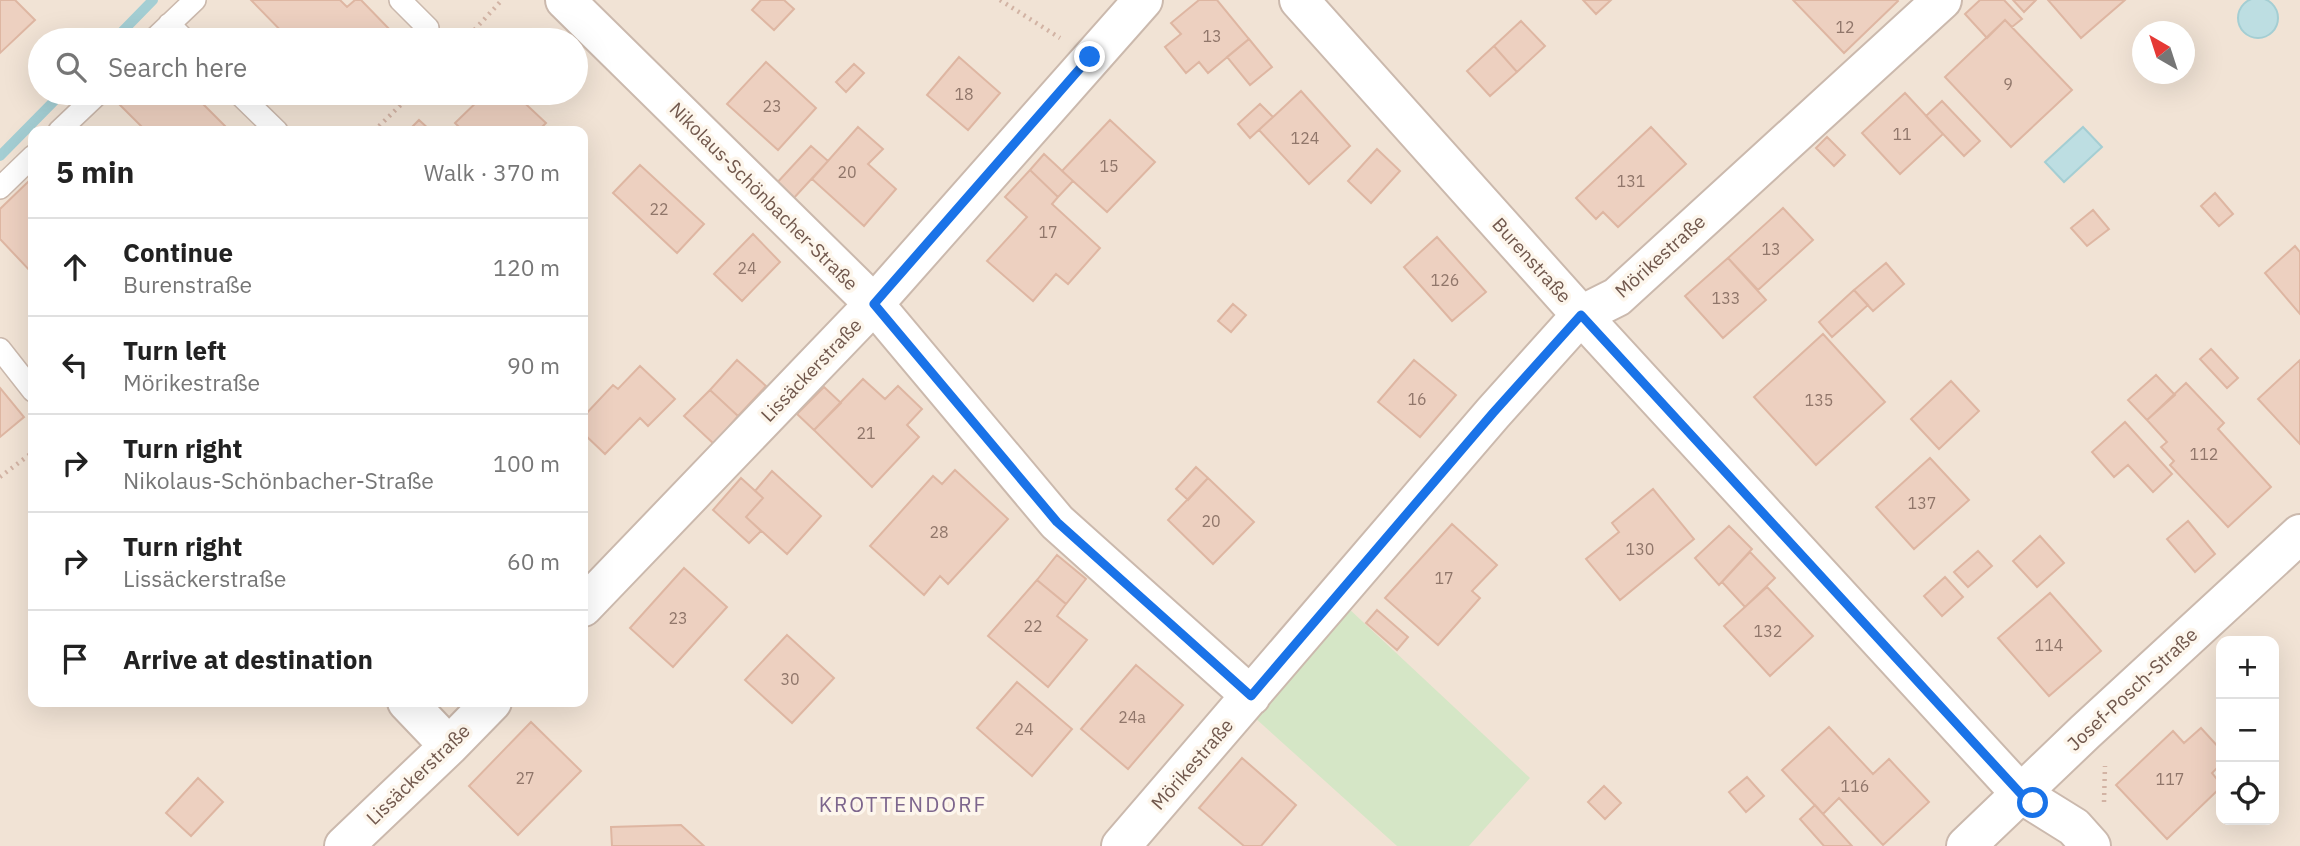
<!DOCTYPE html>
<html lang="en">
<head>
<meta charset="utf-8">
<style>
  body { margin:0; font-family:"IBM Plex Sans",sans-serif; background:#f6f6f6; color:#222 }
  .controls { position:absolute; right:21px; bottom:21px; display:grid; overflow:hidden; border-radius:14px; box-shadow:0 7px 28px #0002 }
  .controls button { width:63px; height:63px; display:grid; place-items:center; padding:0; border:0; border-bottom:2px solid #e0e0e0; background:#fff; color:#222; font:35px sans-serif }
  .compass { position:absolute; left:2132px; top:21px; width:63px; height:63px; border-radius:50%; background:#fff; box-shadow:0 7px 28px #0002; rotate:321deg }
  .stop { position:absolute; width:21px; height:21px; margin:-16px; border:5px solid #1a73e8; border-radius:50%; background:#fff }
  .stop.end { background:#1a73e8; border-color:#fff; box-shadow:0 2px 7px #0008 }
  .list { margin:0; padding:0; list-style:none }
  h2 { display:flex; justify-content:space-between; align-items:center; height:91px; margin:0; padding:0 28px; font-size:30px }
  h2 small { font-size:23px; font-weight:400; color:#767676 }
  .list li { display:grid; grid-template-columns:46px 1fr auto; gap:21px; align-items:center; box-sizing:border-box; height:98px; padding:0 28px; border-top:2px solid #e0e0e0 }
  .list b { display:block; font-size:26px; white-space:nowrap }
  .list p { margin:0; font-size:23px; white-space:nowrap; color:#767676 }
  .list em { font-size:23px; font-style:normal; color:#767676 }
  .icon { flex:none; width:38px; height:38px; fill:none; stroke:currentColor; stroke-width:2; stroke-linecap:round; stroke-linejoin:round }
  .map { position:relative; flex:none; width:2300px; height:846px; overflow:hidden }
  .search { position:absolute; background:#fff; box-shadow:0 7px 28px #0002; left:28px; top:28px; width:560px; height:77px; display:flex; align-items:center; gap:18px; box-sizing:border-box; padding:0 24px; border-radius:38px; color:#767676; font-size:26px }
  .panel { position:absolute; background:#fff; box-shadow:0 7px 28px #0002; left:28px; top:126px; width:560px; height:581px; border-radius:14px }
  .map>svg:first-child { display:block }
  .residential { fill:#f1e3d5; fill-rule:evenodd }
  .green { fill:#d5e6c6 }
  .water { fill:#bddee2; stroke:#a4ced3; stroke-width:2 }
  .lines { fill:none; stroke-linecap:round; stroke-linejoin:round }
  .stream { stroke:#a4ced3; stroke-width:10 }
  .building { fill:#edd0c0; stroke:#deb6a2; stroke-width:2 }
  .service-casing { stroke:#cbb9ad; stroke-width:24 }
  .minor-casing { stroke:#cbb9ad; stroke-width:42 }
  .path { stroke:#d2b3a4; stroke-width:4.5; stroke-dasharray:2 5; stroke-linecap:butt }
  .service { stroke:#fff; stroke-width:21 }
  .minor { stroke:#fff; stroke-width:38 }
  .route { stroke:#1a73e8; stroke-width:9 }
  .labels { text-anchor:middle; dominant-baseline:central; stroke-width:7; stroke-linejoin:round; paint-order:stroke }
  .number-label { font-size:16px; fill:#90766a }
  .street-label { font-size:19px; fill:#71584d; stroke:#fdf6ec }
  .neighbourhood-label { font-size:21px; letter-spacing:2px; fill:#7d668d; stroke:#fdf6ec }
</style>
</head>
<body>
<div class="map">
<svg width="2300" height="846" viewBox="0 0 2300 846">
  <rect width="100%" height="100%" fill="#faf1e6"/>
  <path class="residential" d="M0 0H2300V846H0ZM2142 32H2184V74H2142ZM40 40H576V93H40ZM33 131H583V702H33ZM2221 641H2274V820H2221Z"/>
  <path class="green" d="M1347 607 1530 778 1469 846H1397L1254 717Z"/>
  <path class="water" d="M2238 18a20 20 0 1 1 40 0a20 20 0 1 1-40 0Z
    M2083 127 2102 147 2064 182 2045 162Z"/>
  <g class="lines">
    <path class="stream" d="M114 40 153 0
      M0 156 62 93"/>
  </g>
  <path class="building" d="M0 0H15L35 20 0 53Z
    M251 0H340L347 7 355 0H361L394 34 388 40H290Z
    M761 0H784L794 9 774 30 752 10Z
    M1199 0H1217L1249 39 1208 73 1199 62 1186 73 1165 47 1181 34 1171 23Z
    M1583 0H1611L1596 14Z
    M1793 0H1897L1898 1 1844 53Z
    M1980 0H2004L2022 19 2012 27 2005 20 1987 38 1965 14Z
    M2013 0H2036L2024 12Z
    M2048 0H2125L2081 38Z
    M2005 20 2072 90 2011 147 1945 77Z
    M1521 21 1545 46 1517 72 1494 46Z
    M1249 39 1272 67 1250 85 1227 57Z
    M1494 46 1517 72 1490 96 1467 71Z
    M959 57 1000 93 968 130 927 95Z
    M766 62 816 108 778 150 727 104Z
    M854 64 864 73 846 92 836 82Z
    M1301 91 1350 146 1309 184 1259 130Z
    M123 93H192L230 131H146L115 100Z
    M486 93H514L546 123 538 131H463L455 123Z
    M1905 93 1943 134 1900 174 1862 133Z
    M1942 101 1980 141 1964 156 1926 116Z
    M1260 104 1273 117 1250 138 1238 124Z
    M419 120 431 131H408Z
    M1110 120 1155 162 1107 212 1062 171Z
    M858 127 883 149 868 164 896 189 864 226 812 179Z
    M1651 127 1686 164 1618 227 1603 212 1596 219 1576 198Z
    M1827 137 1845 155 1834 166 1816 148Z
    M811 146 828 161 792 200 775 185Z
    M1377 149 1400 171 1371 203 1348 181Z
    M1044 154 1073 181 1058 197 1030 170Z
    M640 165 704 224 677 253 613 193Z
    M1030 170 1058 197 1052 204 1100 248 1068 284 1056 274 1033 301 987 261 1027 217 1005 197Z
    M33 177V274L0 239V209Z
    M2215 193 2233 214 2219 226 2201 206Z
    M1783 208 1813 240 1758 290 1728 258Z
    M2093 210 2109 229 2087 246 2071 228Z
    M753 234 780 262 742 301 714 274Z
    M1437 237 1486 292 1452 321 1404 267Z
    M2295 246 2300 252V314L2265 273Z
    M1728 258 1766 300 1723 338 1685 296Z
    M1886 263 1904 284 1873 311 1854 290Z
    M1854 290 1868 305 1832 337 1819 322Z
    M1233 304 1246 315 1231 332 1218 321Z
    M1823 334 1885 402 1816 465 1754 397Z
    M2211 349 2238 378 2227 388 2200 359Z
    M737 360 766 386 738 416 710 390Z
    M1414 360 1456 395 1420 437 1378 402Z
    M2300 360V444L2258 399Z
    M640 366 675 399 648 426 640 418 605 454 583 433V417L613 385 618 389Z
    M2156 375 2175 395 2147 420 2128 400Z
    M863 379 885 399 898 386 922 409 907 425 919 437 872 487 814 430Z
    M1951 381 1979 411 1939 449 1911 419Z
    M2186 383 2224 423 2218 429 2271 487 2228 527 2170 465 2174 461 2161 447 2167 442 2147 420Z
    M824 387 841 403 814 430 797 414Z
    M0 388 24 417 0 437Z
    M710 390 738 416 714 444 684 416Z
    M2125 422 2172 474 2153 492 2128 465 2114 477 2092 452Z
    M1930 458 1969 500 1914 549 1876 507Z
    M1196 467 1208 478 1188 500 1176 489Z
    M955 470 1008 519 948 584 940 576 924 595 870 546 933 476 942 484Z
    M772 471 821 516 787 554 746 517 763 498 755 491Z
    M741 478 763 498 746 517 761 531 749 543 713 510Z
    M1208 478 1254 522 1213 564 1168 520Z
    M1653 489 1694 539 1620 600 1586 559 1619 532 1612 523Z
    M2188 521 2215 554 2195 572 2167 539Z
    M1452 524 1497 565 1472 591 1480 598 1438 645 1385 598Z
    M1729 526 1752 549 1719 585 1695 558Z
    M2040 536 2064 563 2037 587 2013 561Z
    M1978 551 1992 566 1968 587 1954 572Z
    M1750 552 1775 578 1745 607 1722 582Z
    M1057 555 1086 579 1066 604 1037 580Z
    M684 568 727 607 673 667 630 628Z
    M1945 577 1963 597 1942 616 1924 596Z
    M1037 580 1066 604 1057 616 1087 640 1048 687 988 636Z
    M1767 587 1813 636 1770 676 1724 626Z
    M2050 593 2101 651 2049 696 1998 638Z
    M1377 610 1408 637 1397 650 1366 623Z
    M787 635 834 678 792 723 745 680Z
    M1136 665 1183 705 1128 769 1081 729Z
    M1017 682 1072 729 1032 776 977 728Z
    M531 722 581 771 518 835 469 786Z
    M1829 727 1873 774 1889 759 1929 802 1883 845 1839 798 1823 814 1782 770Z
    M2201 728 2221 750V764L2212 773 2221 784V787L2167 839 2116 785 2173 731 2184 743Z
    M1242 758 1296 805 1261 846H1244L1199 808Z
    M1747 777 1764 796 1746 812 1729 792Z
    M198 778 223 802 191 836 166 813Z
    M1604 786 1621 803 1605 819 1588 802Z
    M1815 805 1823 814 1852 846H1824L1800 819Z
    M681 825 704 846H612L611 827Z"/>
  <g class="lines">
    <g class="service-casing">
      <path id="service" d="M400 0 428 28
        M169 24 185 40
        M153 40 195 0
        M238 93 277 131
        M59 131 99 93
        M0 188 33 156
        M0 349 33 391"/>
    </g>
    <g class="minor-casing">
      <path id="minor" d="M565 0 874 304 1057 522 1251 696
        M1299 0 1581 315 2021 794 2074 827 2091 846
        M583 607 874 304 1143 0
        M407 702 449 746
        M344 846 449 746 492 702
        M1121 846 1493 413 1581 315 1617 297 1942 0
        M1966 846 2085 732 2300 534"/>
    </g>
    <path class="path" d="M1000 0 1060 38
      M465 40 502 0
      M374 131 413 93
      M0 477 33 452
      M2104 802 2105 766"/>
    <use href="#service" class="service"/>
    <use href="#minor" class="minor"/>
  </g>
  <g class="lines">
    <path class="route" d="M1090 57 874 304 1057 522 1251 696 1493 413 1581 315 2021 794 2033 803"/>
  </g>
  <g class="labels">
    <g class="number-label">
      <text x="1845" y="27">12</text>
      <text x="1212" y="36">13</text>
      <text x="2008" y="84">9</text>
      <text x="964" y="94">18</text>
      <text x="772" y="106">23</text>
      <text x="1902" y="134">11</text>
      <text x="1305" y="138">124</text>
      <text x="1109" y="166">15</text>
      <text x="847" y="172">20</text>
      <text x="1631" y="181">131</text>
      <text x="659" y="209">22</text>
      <text x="1048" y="232">17</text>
      <text x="1771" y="249">13</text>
      <text x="747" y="268">24</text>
      <text x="1445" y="280">126</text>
      <text x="1726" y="298">133</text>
      <text x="1417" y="399">16</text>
      <text x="1819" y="400">135</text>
      <text x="866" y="433">21</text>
      <text x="2204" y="454">112</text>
      <text x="1922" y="503">137</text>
      <text x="1211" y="521">20</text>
      <text x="939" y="532">28</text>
      <text x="1640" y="549">130</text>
      <text x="1444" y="578">17</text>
      <text x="678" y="618">23</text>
      <text x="1033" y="626">22</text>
      <text x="1768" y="631">132</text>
      <text x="2049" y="645">114</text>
      <text x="790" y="679">30</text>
      <text x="1132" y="717">24a</text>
      <text x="1024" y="729">24</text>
      <text x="525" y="778">27</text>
      <text x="2170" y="779">117</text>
      <text x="1855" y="786">116</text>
    </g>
    <g class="street-label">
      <text transform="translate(764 196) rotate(45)">Nikolaus-Schönbacher-Straße</text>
      <text transform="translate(1660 256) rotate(-42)">Mörikestraße</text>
      <text transform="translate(1532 260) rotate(48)">Burenstraße</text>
      <text transform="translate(811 370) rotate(-46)">Lissäckerstraße</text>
      <text transform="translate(2132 689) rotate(-43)">Josef-Posch-Straße</text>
      <text transform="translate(1192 764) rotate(-49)">Mörikestraße</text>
      <text transform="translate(418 774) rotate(-44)">Lissäckerstraße</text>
    </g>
    <g class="neighbourhood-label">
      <text x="903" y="804">KROTTENDORF</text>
    </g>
  </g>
</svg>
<div class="controls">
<button>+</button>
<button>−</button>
<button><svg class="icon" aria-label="locate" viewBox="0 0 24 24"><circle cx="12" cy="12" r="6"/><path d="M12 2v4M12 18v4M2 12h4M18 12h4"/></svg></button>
</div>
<svg class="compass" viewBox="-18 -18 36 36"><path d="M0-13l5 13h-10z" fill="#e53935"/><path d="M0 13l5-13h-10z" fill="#767676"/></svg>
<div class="stop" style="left:2033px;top:803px"></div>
<div class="stop end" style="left:1090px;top:57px"></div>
<div class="search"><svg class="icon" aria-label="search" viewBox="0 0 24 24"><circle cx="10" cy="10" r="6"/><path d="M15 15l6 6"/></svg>Search here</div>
<section class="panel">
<h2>5 min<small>Walk · 370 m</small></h2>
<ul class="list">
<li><svg class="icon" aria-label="ahead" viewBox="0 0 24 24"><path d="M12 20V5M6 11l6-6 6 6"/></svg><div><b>Continue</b><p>Burenstraße</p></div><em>120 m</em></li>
<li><svg class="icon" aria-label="left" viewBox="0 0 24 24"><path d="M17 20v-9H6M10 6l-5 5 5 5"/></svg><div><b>Turn left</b><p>Mörikestraße</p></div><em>90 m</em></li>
<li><svg class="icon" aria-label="right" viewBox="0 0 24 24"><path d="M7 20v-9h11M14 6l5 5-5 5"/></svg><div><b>Turn right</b><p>Nikolaus-Schönbacher-Straße</p></div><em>100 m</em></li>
<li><svg class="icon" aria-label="right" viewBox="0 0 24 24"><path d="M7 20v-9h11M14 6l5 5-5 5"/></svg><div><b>Turn right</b><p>Lissäckerstraße</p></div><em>60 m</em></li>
<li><svg class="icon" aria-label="arrive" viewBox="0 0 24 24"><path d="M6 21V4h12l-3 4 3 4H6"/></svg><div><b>Arrive at destination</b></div></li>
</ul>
</section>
</div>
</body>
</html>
